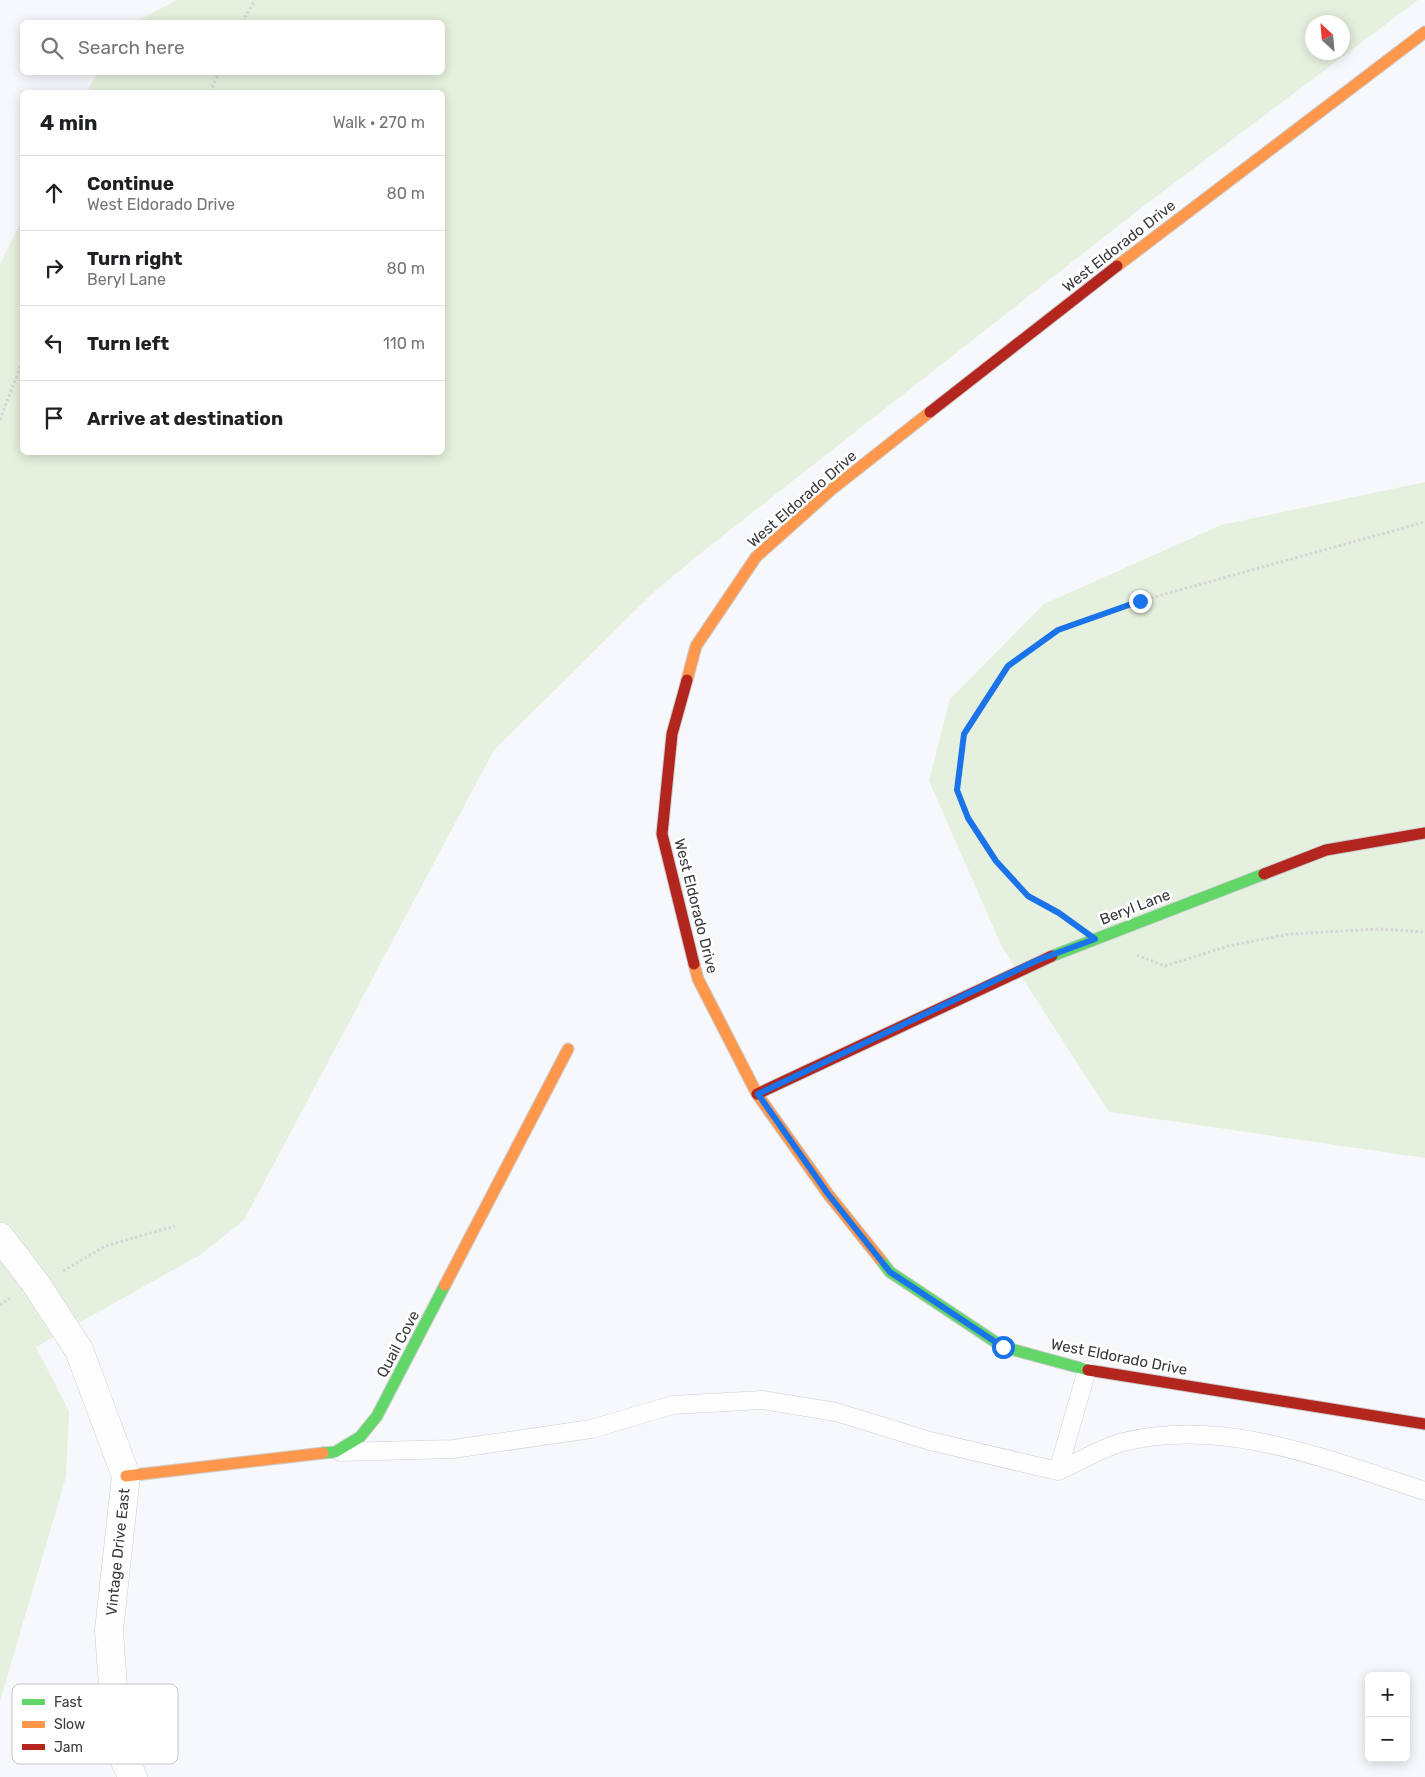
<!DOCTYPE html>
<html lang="en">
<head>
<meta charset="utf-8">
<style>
  body { margin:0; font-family:Rubik,sans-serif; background:#f6f6f6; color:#202124 }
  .controls { position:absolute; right:15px; bottom:15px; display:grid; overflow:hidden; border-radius:8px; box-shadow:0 2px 12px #0003 }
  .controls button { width:45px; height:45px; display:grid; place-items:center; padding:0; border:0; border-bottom:1px solid #e0e0e0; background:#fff; color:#202124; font:25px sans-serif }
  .compass { position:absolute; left:1305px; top:15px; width:45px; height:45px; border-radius:50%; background:#fff; box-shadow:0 2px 12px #0003; rotate:334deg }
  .stop { position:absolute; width:15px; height:15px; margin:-11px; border:4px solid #1a73e8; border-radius:50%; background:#fff }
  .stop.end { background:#1a73e8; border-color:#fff; box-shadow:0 1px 5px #0008 }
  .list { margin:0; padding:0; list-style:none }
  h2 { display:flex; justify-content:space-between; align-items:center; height:65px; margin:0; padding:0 20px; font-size:21px }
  h2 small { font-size:16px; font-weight:400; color:#757577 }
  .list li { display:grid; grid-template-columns:32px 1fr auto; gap:15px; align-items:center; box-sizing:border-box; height:75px; padding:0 20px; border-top:1px solid #e0e0e0 }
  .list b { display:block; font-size:19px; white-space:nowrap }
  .list p { margin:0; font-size:16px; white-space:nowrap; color:#757577 }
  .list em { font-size:16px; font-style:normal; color:#757577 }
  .icon { flex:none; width:28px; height:28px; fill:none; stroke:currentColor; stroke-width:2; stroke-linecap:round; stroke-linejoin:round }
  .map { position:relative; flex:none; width:1425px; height:1777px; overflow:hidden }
  .search { position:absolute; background:#fff; box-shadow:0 2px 12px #0003; left:20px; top:20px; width:425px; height:55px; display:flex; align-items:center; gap:12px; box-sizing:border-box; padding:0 18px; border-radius:8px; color:#757577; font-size:19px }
  .panel { position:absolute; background:#fff; box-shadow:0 2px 12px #0003; left:20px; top:90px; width:425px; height:365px; border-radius:8px }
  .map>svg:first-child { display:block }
  .green { fill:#e6f0de; fill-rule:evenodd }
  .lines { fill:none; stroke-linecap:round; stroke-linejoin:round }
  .lane-casing { stroke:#cccdd1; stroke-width:19 }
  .street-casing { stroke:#cccdd1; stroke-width:29 }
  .fast-casing { stroke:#cccdd1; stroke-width:13 }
  .slow-casing { stroke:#cccdd1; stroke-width:13 }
  .jam-casing { stroke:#cccdd1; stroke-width:13 }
  .path { stroke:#d5d5d8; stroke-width:3; stroke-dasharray:2.5 2.5; stroke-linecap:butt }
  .lane { stroke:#fefeff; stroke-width:18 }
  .street { stroke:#fefeff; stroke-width:28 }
  .fast { stroke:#63d668; stroke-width:11 }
  .slow { stroke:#ff974d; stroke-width:11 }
  .jam { stroke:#b3261e; stroke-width:11 }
  .route { stroke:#1a73e8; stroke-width:6 }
  .labels { text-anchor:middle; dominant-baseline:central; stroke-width:5; stroke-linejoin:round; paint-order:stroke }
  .street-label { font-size:15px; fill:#393a3e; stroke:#fff }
  .key { fill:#fff; stroke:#c4c4c5; stroke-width:1 }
  .key-label { font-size:14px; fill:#393a3e }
</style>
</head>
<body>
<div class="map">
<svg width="1425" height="1777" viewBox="0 0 1425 1777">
  <rect width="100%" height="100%" fill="#f7f8fc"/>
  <path class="green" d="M177 0H1418L1141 208 706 549 655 591 494 750 244 1220 200 1255 36 1347 69 1411 66 1477 0 1701V264L22 220V452H442V92H87L97 73 442 72V22H135ZM1312 22H1342V52H1312Z
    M1425 482V1158L1109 1112 1002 947 929 781 950 699 1044 604 1221 525Z"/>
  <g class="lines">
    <g class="lane-casing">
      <path id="lane" d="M341 1452 453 1449 591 1429 673 1405 762 1400 836 1412 930 1441 1058 1471 1087 1370
        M1058 1471C1079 1462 1106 1445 1128 1441 1229 1418 1330 1461 1425 1491"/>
    </g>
    <g class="street-casing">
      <path id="street" d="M0 1237 36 1284 79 1350 126 1476 109 1630 117 1745 133 1777"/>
    </g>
    <g class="fast-casing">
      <path id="fast" d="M1052 956 1264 874
        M880 1259 890 1272 1003 1347 1088 1370
        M323 1453 335 1452 360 1437 377 1416 445 1285"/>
    </g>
    <g class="slow-casing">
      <path id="slow" d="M1117 266 1425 32
        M687 680 696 646 756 557 831 490 930 412
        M694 964 698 979 757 1094 828 1194 880 1259
        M445 1285 568 1049
        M126 1476 323 1453"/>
    </g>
    <g class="jam-casing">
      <path id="jam" d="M930 412 1117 266
        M687 680 672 734 662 834 694 964
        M1264 874 1326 850 1425 833
        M757 1094 1052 956
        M1088 1370 1425 1424"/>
    </g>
    <path class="path" d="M242 22 255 0
      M210 92 219 72
      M0 420 22 362
      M1066 918 1028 896 996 861 968 818 957 790 964 734 1008 666 1058 630 1140 601 1425 522
      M1137 955 1165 966 1228 946 1290 934 1378 929 1425 932
      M63 1271 105 1246 175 1226
      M0 1305 10 1298"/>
    <use href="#lane" class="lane"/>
    <use href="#street" class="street"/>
    <use href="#fast" class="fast"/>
    <use href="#slow" class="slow"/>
    <use href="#jam" class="jam"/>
  </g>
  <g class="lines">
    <path class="route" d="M1003 1347 890 1272 828 1194 758 1094 1038 960 1095 939 1059 913 1028 896 996 861 968 818 957 790 964 734 1008 666 1058 630 1140 601"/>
  </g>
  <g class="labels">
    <g class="street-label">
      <text transform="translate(1119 246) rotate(-38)">West Eldorado Drive</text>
      <text transform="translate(802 499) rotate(-41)">West Eldorado Drive</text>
      <text transform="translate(696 906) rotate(76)">West Eldorado Drive</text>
      <text transform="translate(1135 907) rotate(-21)">Beryl Lane</text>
      <text transform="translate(398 1344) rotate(-62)">Quail Cove</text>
      <text transform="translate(1119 1357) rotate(11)">West Eldorado Drive</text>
      <text transform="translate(118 1552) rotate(-84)">Vintage Drive East</text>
    </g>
  </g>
  <rect x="12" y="1684" width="166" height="80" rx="8" class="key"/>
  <rect x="22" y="1699" width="23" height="6" fill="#63d668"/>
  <rect x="22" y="1721" width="23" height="7" fill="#ff974d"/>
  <rect x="22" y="1744" width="23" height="6" fill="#b3261e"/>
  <g class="key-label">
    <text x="54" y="1707">Fast</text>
    <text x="54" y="1729">Slow</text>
    <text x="54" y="1752">Jam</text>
  </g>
</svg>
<div class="controls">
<button>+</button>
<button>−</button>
</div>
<svg class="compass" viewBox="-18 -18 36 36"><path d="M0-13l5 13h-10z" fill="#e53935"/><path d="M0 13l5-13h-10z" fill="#757577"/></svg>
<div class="stop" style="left:1003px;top:1347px"></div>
<div class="stop end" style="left:1140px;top:601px"></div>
<div class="search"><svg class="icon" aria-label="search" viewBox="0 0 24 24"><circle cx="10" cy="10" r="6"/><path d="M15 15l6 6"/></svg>Search here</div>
<section class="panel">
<h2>4 min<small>Walk · 270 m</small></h2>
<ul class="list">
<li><svg class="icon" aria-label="ahead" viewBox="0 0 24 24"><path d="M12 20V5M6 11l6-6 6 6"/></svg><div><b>Continue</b><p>West Eldorado Drive</p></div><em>80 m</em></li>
<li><svg class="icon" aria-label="right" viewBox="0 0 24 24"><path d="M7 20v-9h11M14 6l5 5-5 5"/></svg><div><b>Turn right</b><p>Beryl Lane</p></div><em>80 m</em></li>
<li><svg class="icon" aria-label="left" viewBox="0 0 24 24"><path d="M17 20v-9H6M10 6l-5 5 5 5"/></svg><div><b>Turn left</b></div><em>110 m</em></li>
<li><svg class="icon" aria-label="arrive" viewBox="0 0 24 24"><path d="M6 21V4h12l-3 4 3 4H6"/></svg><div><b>Arrive at destination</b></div></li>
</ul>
</section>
</div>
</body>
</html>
